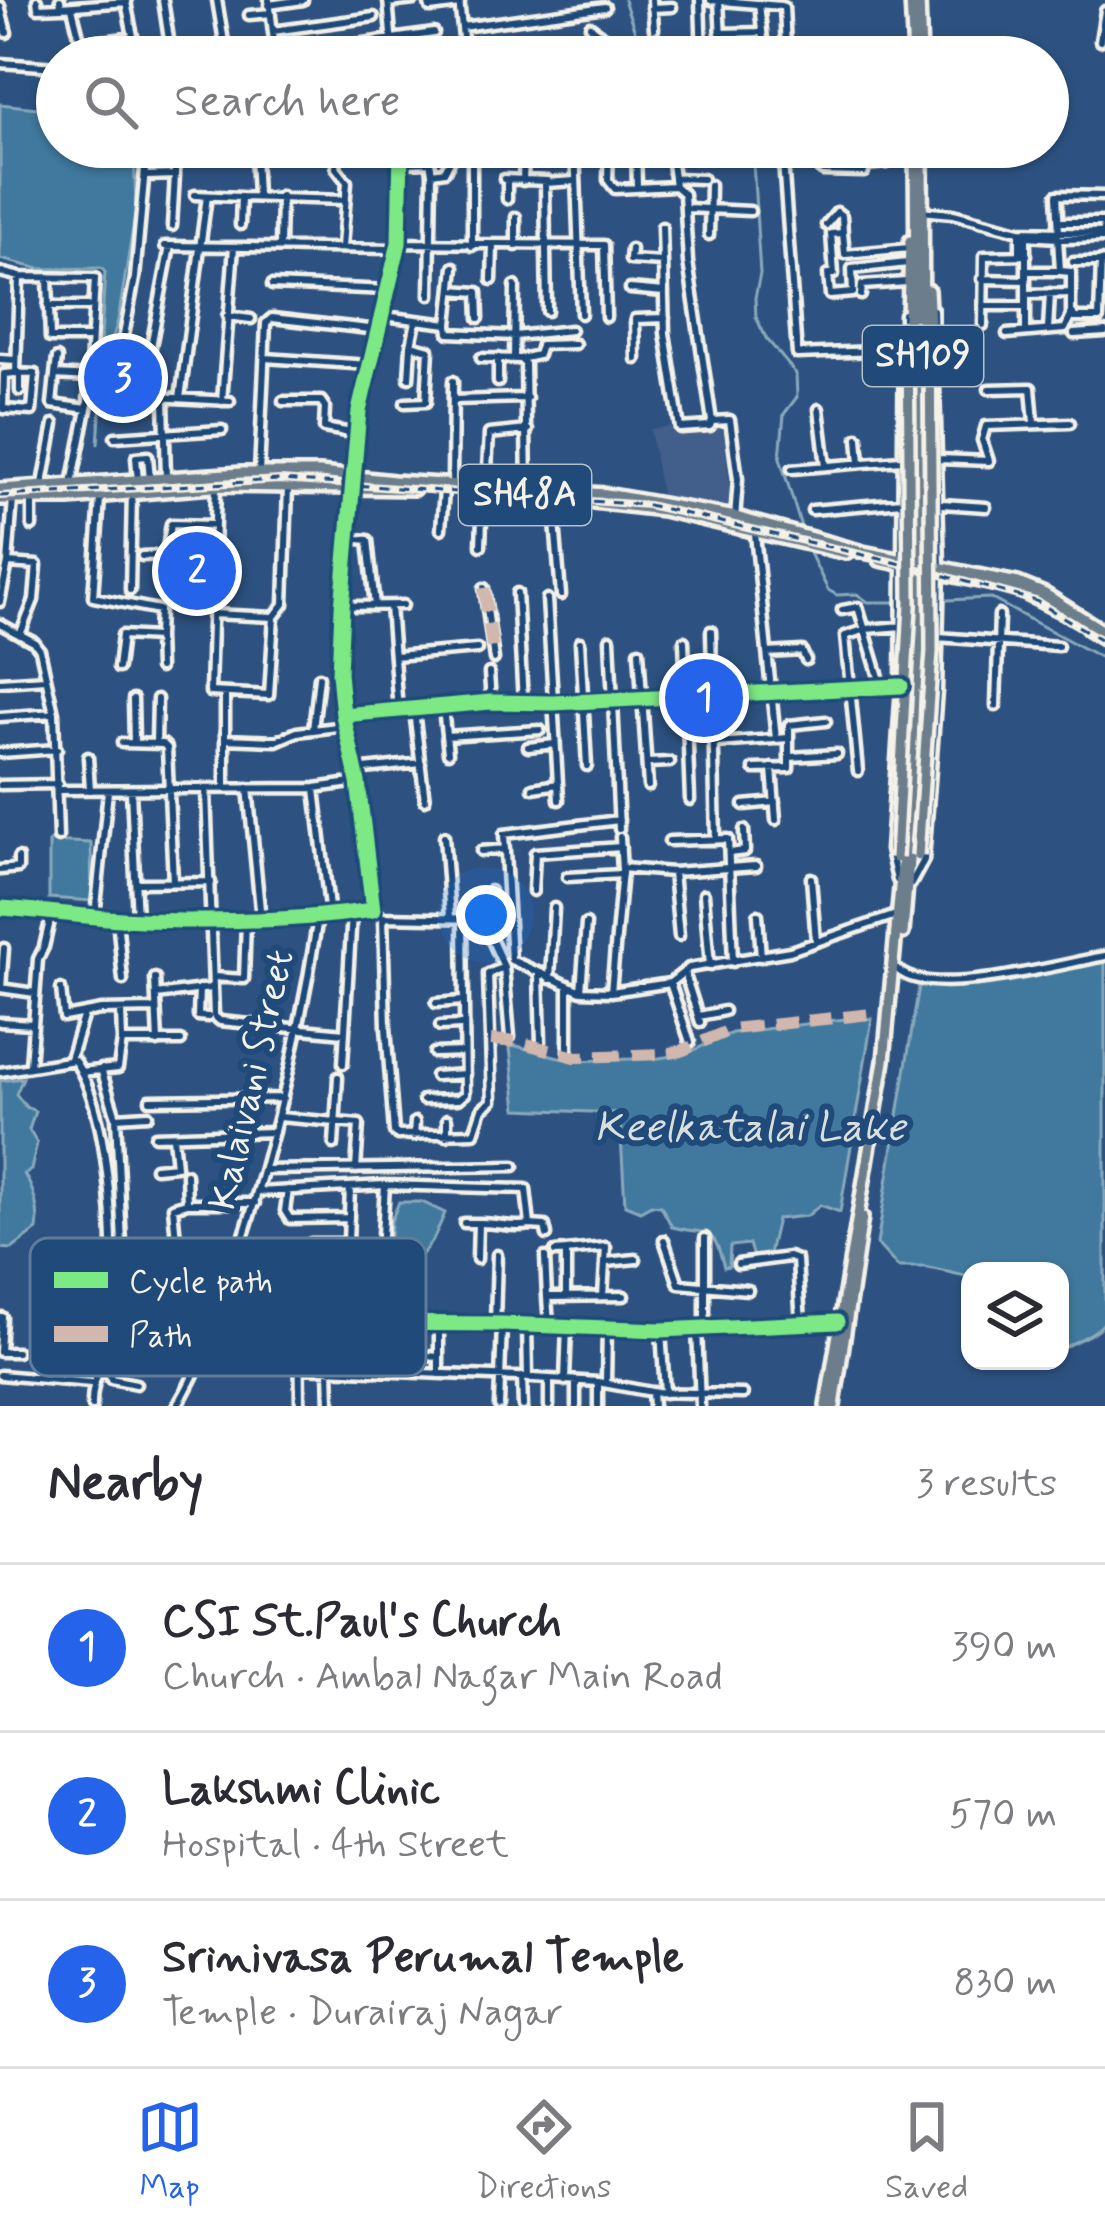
<!DOCTYPE html>
<html lang="en">
<head>
<meta charset="utf-8">
<style>
  body { margin:0; font-family:Mynerve,sans-serif; background:#f2f2f3; color:#2b2b33 }
  .controls { position:absolute; right:36px; bottom:36px; display:grid; overflow:hidden; border-radius:24px; box-shadow:0 3px 9px #0004 }
  .controls button { width:108px; height:108px; display:grid; place-items:center; padding:0; border:0; border-bottom:3px solid #e1e1e2; background:#fff; color:#2b2b33; font:60px sans-serif }
  .you { position:absolute; left:486px; top:915px; width:42px; height:42px; margin:-30px; border:9px solid #fff; border-radius:50%; background:#1a73e8; box-shadow:0 0 0 18px #1a73e833 }
  .badge { display:grid; place-items:center; width:78px; height:78px; border-radius:50%; background:#2563eb; color:#fff; font-size:39px; font-weight:700 }
  .pin { position:absolute; translate:-50% -50%; border:6px solid #fff; box-shadow:0 3px 12px #0006 }
  .list { margin:0; padding:0; list-style:none }
  h2 { display:flex; justify-content:space-between; align-items:center; height:156px; margin:0; padding:0 48px; font-size:51px }
  h2 small { font-size:39px; font-weight:400; color:#7c7c81 }
  .list li { display:grid; grid-template-columns:78px 1fr auto; gap:36px; align-items:center; box-sizing:border-box; height:168px; padding:0 48px; border-top:3px solid #e1e1e2 }
  .list b { display:block; font-size:45px; white-space:nowrap }
  .list p { margin:0; font-size:39px; white-space:nowrap; color:#7c7c81 }
  .list em { font-size:39px; font-style:normal; color:#7c7c81 }
  .icon { flex:none; width:66px; height:66px; fill:none; stroke:currentColor; stroke-width:2; stroke-linecap:round; stroke-linejoin:round }
  .map { position:relative; flex:none; width:1105px; height:1406px; overflow:hidden }
  .search { position:absolute; background:#fff; box-shadow:0 3px 9px #0004; left:36px; right:36px; top:36px; height:132px; display:flex; align-items:center; gap:30px; box-sizing:border-box; padding:0 42px; border-radius:66px; color:#7c7c81; font-size:45px }
  .sheet { height:660px; background:#fff }
  nav { display:flex; justify-content:space-around; align-items:center; box-sizing:border-box; height:168px; border-top:3px solid #e1e1e2; background:#fff; font-size:33px; color:#7c7c81 }
  nav a { display:grid; justify-items:center; gap:6px }
  nav .on { color:#2563eb }
  .map>svg:first-child { display:block }
  .built { fill:#425e8b }
  .water { fill:#41799d; stroke:#89a9bb; stroke-width:3 }
  .lines { fill:none; stroke-linecap:round; stroke-linejoin:round }
  .stream { stroke:#89a9bb; stroke-width:3 }
  .minor-casing { stroke:#f4f1e8; stroke-width:15 }
  .major-casing { stroke:#f4f1e8; stroke-width:18 }
  .minor { stroke:#1f4a7a; stroke-width:6 }
  .major { stroke:#6c7d8b; stroke-width:9 }
  .rail-casing { stroke:#f4f1e8; stroke-width:8 }
  .rail { stroke:#1f4a7a; stroke-width:3; stroke-dasharray:9; stroke-linecap:butt }
  .major-bridge-casing { stroke:#f4f1e8; stroke-width:18; stroke-linecap:butt }
  .major-bridge { stroke:#6c7d8b; stroke-width:9 }
  .quiet { stroke:#d1b7ad; stroke-width:12; stroke-dasharray:24 12; stroke-linecap:butt }
  .cycleway-casing { stroke:#1f4a7a; stroke-width:22 }
  .cycleway { stroke:#7ce984; stroke-width:15 }
  .labels { text-anchor:middle; dominant-baseline:central; stroke-width:12; stroke-linejoin:round; paint-order:stroke }
  .shield { fill:#1f4a7a; stroke:#b4bfc7; stroke-width:3 }
  .shield-label { font-size:36px; font-weight:bold; fill:#f4f1e8 }
  .street-label { font-size:39px; fill:#f4f1e8; stroke:#1f4a7a }
  .water-label { font-size:42px; font-style:italic; fill:#d9dfdd; stroke:#1f4a7a }
  .key { fill:#1f4a7a; stroke:#5f7c9b; stroke-width:3 }
  .key-label { font-size:33px; fill:#f4f1e8 }
</style>
</head>
<body>
<div class="map">
<svg width="1105" height="1406" viewBox="0 0 1105 1406">
  <rect width="100%" height="100%" fill="#2d5281"/>
  <filter id="ink" filterUnits="userSpaceOnUse"><feTurbulence type="fractalNoise" baseFrequency=".00833" numOctaves="2"/><feDisplacementMap in="SourceGraphic" scale="24" xChannelSelector="R" yChannelSelector="G"/><feConvolveMatrix kernelMatrix="1 2 1 2 8 2 1 2 1" color-interpolation-filters="sRGB"/></filter>
  <g filter="url(#ink)">
    <path class="built" d="M676 426 680 433 723 427 732 510 662 499 650 429Z"/>
    <path class="water" d="M0 104 57 110V147H134L136 209 118 321 103 370 99 367 105 272 101 268 40 269 0 259Z
      M49 841 91 843 92 901 49 898Z
      M1105 960V1322C1093 1336 1076 1340 1060 1350V1271H970V1277L924 1267H898L877 1244 919 986 936 982 977 986Z
      M853 1018 872 1019 840 1212 820 1205 807 1216 777 1219 768 1258 754 1260 749 1244 730 1246 729 1266 724 1267C713 1224 709 1236 672 1227L661 1206 651 1205 640 1211 625 1205 620 1119 616 1113 517 1109 510 1048 513 1045 574 1061 659 1058 685 1054 732 1033Z
      M23 1078 16 1094 26 1107 35 1111 29 1130 37 1143 31 1170 24 1174C34 1189 40 1212 37 1230L12 1249 0 1248V1081Z
      M399 1202H422L445 1213 434 1238 411 1270 390 1268 388 1262 391 1221Z"/>
    <g class="lines">
      <path class="stream" d="M624 0 644 57
        M752 147 760 274 755 298 756 317 766 338 796 374 797 397 784 414 780 458 802 530
        M98 444 103 374
        M806 545 828 590 837 595 857 594 868 602H897
        M947 600 990 598 1105 660"/>
      <g class="minor-casing">
        <path id="minor" d="M37 0 38 8 61 7 60 0
          M163 0 170 46
          M217 0 225 48 230 57
          M269 0 276 57
          M388 0 393 57
          M428 0 430 8 460 4
          M459 0 465 57
          M652 0 654 29
          M700 0 702 57
          M711 0C734 2 757 4 781 6L784 7 786 47 767 51 764 48 759 4
          M719 1 722 57
          M126 2 133 36
          M388 3 414 0
          M269 5 303 0
          M0 6 7 33
          M61 7 127 2
          M72 8 81 44 133 37
          M652 8 672 7
          M249 15 271 13
          M590 26 605 38 607 57
          M462 27 605 7
          M273 31 374 17
          M720 33 762 32
          M572 41 573 57
          M1100 41 1105 11
          M537 44 538 57
          M135 48H225
          M127 57 137 56
          M310 57 347 52 350 45 434 33
          M0 63 57 67
          M147 147 135 278 114 387 119 395 230 401
          M191 147H198
          M338 147 336 168 347 182 342 247
          M472 147V246
          M511 147 524 150 608 149
          M575 147 581 314
          M609 147 608 180 615 189 675 186 684 194 688 262 712 421 730 420 738 479 735 519
          M636 147 637 187
          M670 147 675 186
          M782 147 797 354 902 350
          M818 147 819 168 823 171 864 172 865 165 887 163 890 152 915 151
          M403 163 430 162 432 173 430 295
          M432 173 445 171 457 147
          M146 176 175 175V155
          M675 178 703 179
          M504 179 547 181
          M523 181 524 150
          M195 195 241 197
          M257 196 255 154 295 151 300 147
          M507 199V180
          M687 208 750 211
          M919 211 953 214 1019 231 1105 233
          M516 217V246
          M1059 222H1103L1104 233
          M240 225 241 197 346 200
          M826 225 837 212 842 216 843 233
          M172 226 175 175
          M662 227 665 333 680 428 710 426 712 421
          M1020 231V255
          M1026 232V330
          M1059 233 1057 195 1105 196
          M709 235 710 185
          M1062 239 1105 238
          M399 243 604 245 606 317
          M165 246 398 249
          M280 247 281 196
          M631 249 630 260 663 262
          M1073 262H1105
          M908 263 852 269 853 293 830 295 828 274H834L831 234 843 233 845 254 909 248
          M1027 271H1059
          M0 272 20 277 95 278 88 404 69 499
          M48 278 50 338H87
          M982 279 1026 280
          M492 280 493 246
          M272 285 389 290
          M630 289 664 292
          M452 290 478 292 479 318
          M1026 294 1070 293
          M861 295 862 285 907 282
          M48 306H88
          M983 306H1026
          M547 311 545 183 576 181
          M1073 314 1074 318H1099L1101 261
          M227 316 251 319
          M384 316 448 324 449 333 515 336 571 330
          M448 324 454 267
          M983 325 984 256 1027 255
          M1048 330 1050 293
          M1007 334 1065 329 1071 316V272L1060 271 1058 238 1026 236
          M1074 334 1105 332
          M121 356 141 359 150 352 170 246
          M57 358 55 375 90 377
          M265 358 369 365
          M481 358 520 359 538 355 541 345 575 344
          M0 359 16 360
          M514 359 515 286
          M520 359 525 364 527 489
          M636 359 635 319 665 318
          M16 373 4 374 3 409 32 411 35 374 16 373 19 277
          M55 375 52 404 87 409
          M409 378 411 346
          M90 380 113 383
          M498 382V358
          M989 389 1031 388 1034 422
          M20 391V373
          M164 398 166 478
          M180 398 207 196
          M453 400 527 398
          M222 401 234 247
          M283 401H321L325 407 324 428 357 434
          M405 403 426 402 429 350 411 345 416 321
          M819 409 826 466
          M115 437 222 430
          M858 438 860 463
          M939 459 989 461 982 440 986 426 1070 423
          M792 469 901 460
          M259 473 266 323 272 318 378 330
          M138 481 136 457 148 456 150 480
          M43 484 54 424
          M101 484 93 597 159 610 158 637 122 635 118 668
          M452 485 453 381
          M216 486 210 692 269 695 274 617
          M486 487 489 434 528 430
          M553 497 561 595
          M942 504 986 507
          M812 510 902 502
          M32 526V500
          M441 529 444 490
          M755 534 776 739
          M349 538 368 540 375 606
          M481 546 483 492
          M142 556 166 555 171 524 214 525
          M8 563 37 565 34 600 20 635
          M484 588 494 659
          M130 590 132 492
          M517 593 523 702
          M547 599 559 800
          M0 602 8 563 13 499
          M342 606 403 605
          M390 606 398 711
          M842 610 858 607 882 687
          M212 614 274 617
          M274 617 284 604 288 487
          M0 624 34 642 40 650 54 713 58 837
          M711 631 716 840
          M158 637 159 668
          M938 637 1058 646
          M610 639 619 829
          M684 641 690 800
          M580 642 587 766
          M639 651 648 786
          M767 653 802 651 806 660
          M394 656 477 649
          M489 673 491 702
          M0 682 46 679
          M225 695V789
          M133 699 134 743
          M996 706 999 615
          M443 708 448 753
          M414 711 425 800
          M343 715 491 702 553 703 902 686
          M0 717 54 713
          M313 730 319 677
          M446 736 540 730
          M225 739 276 741 297 732 345 726
          M122 743 163 744 167 748 173 882
          M156 743 157 699
          M716 743 789 738
          M528 747 555 744
          M0 753 57 749
          M88 757 90 790
          M790 757 837 754
          M647 763 670 762
          M772 768 776 820
          M754 769 789 768V725L826 721
          M355 770 421 763
          M858 771 845 636 866 629 902 626
          M0 785 58 784
          M248 788 261 919
          M533 788 558 784
          M315 789 330 916
          M58 790 315 788 358 782
          M206 790 214 1016 220 1021 344 1033
          M131 791 137 919
          M744 805 775 802
          M619 820 504 834 511 960 581 991 611 992 670 983 689 968 790 951 896 915
          M444 836 450 917
          M669 841 728 839 733 962
          M481 851 505 849
          M729 853 745 851 744 830
          M622 868 673 872 679 936
          M0 870 18 868V858
          M673 872 756 866
          M567 877 622 874
          M811 878 816 942
          M897 880 890 850 901 686 904 314
          M137 883 211 882
          M911 884 924 860 937 691 940 567 933 310
          M533 891 535 853 621 847
          M704 894 710 966
          M0 908C41 910 81 917 121 919 204 923 290 922 373 910L358 782 343 715 339 673 342 608 359 411 399 243 401 147
          M373 910 383 917 482 919 504 967 510 1037
          M758 915 761 957
          M95 916 108 791
          M383 917 386 1027 394 1132 398 1135 474 1133 482 1109 492 1101 488 974 504 967
          M117 919 123 980
          M486 924 490 917V891
          M898 970C932 1000 1060 964 1105 956
          M684 972 700 1022
          M539 974 541 1042
          M213 977 244 979 246 920
          M155 978 158 1042
          M550 979 554 908
          M670 983 690 1042
          M0 988 35 993
          M1 988 4 948
          M61 989 64 1017 101 1010 156 1009
          M199 989 198 1016 208 1017
          M581 991 586 924
          M611 992 622 871 620 837
          M156 995 211 988
          M436 1003 462 1001
          M121 1010 122 1041
          M699 1016 724 1011
          M0 1022 33 1024
          M440 1026 460 1025
          M568 1051V985
          M434 1053 464 1052
          M70 1059 84 1014
          M343 1064 352 913
          M30 1065 38 959 44 947 52 912
          M101 1069 116 1117 125 1307
          M0 1072 74 1060C113 1116 117 1267 109 1335 105 1362 91 1379 92 1406
          M81 1072 118 1068 122 1041H181
          M435 1076 465 1074
          M150 1100 283 1098
          M423 1100 458 1099 465 1094 463 917
          M116 1117 148 1115
          M279 1117 359 1124 356 1169
          M155 1136 274 1132
          M414 1136 415 1122
          M447 1136V1119
          M334 1144 338 1077
          M155 1168 176 1166 173 1137
          M265 1170 514 1166
          M186 1174 187 1203
          M288 1190 285 1211 290 1219 349 1218
          M258 1192 385 1185 526 1189 530 1225 545 1226 547 1235
          M464 1223H478
          M705 1238V1327
          M664 1240 679 1284 748 1290
          M566 1251 606 1247 603 1296
          M555 1252 566 1251V1295
          M348 1255 381 1252 385 1185
          M545 1257 547 1297
          M477 1259 478 1223C497 1222 511 1229 530 1225
          M607 1262 636 1259
          M738 1264 789 1257 797 1260 801 1324
          M347 1281 376 1282
          M111 1308 216 1322 502 1324 661 1330 837 1322
          M183 1315 173 1207 187 1203H255
          M299 1323 300 1406
          M304 1323V1249L311 1243H349
          M495 1323 497 1255
          M345 1324 350 1187
          M391 1324 389 1353 439 1357
          M439 1324V1374
          M527 1324 528 1378
          M549 1325 547 1297 624 1296
          M697 1327 700 1406
          M109 1329 146 1334
          M661 1330 665 1393
          M0 1352 2 1317
          M0 1352H17
          M106 1360 111 1379 136 1384
          M300 1368 517 1377 598 1382 652 1392 743 1394
          M329 1368 330 1406
          M0 1375 91 1383
          M39 1377 46 1298
          M522 1377 523 1406
          M549 1379V1406
          M565 1381 567 1325
          M606 1383 607 1327
          M652 1392 653 1406
          M177 1406C204 1362 220 1309 236 1260 273 1148 300 1035 318 918
          M499 1406 502 1324
          M576 1406V1382
          M598 1406V1382"/>
      </g>
      <g class="major-casing">
        <path id="major" d="M911 0 914 57
          M919 0 921 57
          M922 147 923 364
          M928 290 930 325
          M908 320 910 241
          M0 489 242 473H320L394 481 606 494 736 517 863 552 1018 583 1045 594 1105 632
          M550 497 663 510 846 553
          M0 499H69L224 486 414 489
          M880 560 1016 589 1064 613
          M1088 629 1105 639
          M923 688 924 488
          M903 933 910 848
          M826 1406 884 1061 911 769 918 591 915 147
          M834 1406 862 1217"/>
      </g>
      <use href="#minor" class="minor"/>
      <use href="#major" class="major"/>
      <g class="rail-casing">
        <path id="rail" d="M0 496 280 480 648 505 894 562 1036 601 1105 642"/>
      </g>
      <use href="#rail" class="rail"/>
      <g class="major-bridge-casing">
        <path id="major-bridge" d="M918 856 932 651 930 325
          M896 858 910 606 908 320"/>
      </g>
      <use href="#major-bridge" class="major-bridge"/>
      <path class="quiet" d="M484 588 494 659
        M486 924 490 917V891
        M491 1040 519 1042 575 1057 664 1054 681 1051 732 1029 871 1014"/>
      <g class="cycleway-casing">
        <path id="cycleway" d="M343 715 491 702 553 703 901 686
          M0 908C41 910 81 917 121 919 204 923 290 922 373 910L358 782 343 715 339 673 342 608 359 411 399 243 401 147
          M111 1308 216 1322 502 1324 661 1330 837 1322"/>
      </g>
      <use href="#cycleway" class="cycleway"/>
    </g>
  </g>
  <g class="labels">
    <g class="shield">
      <rect x="863" y="326" width="120" height="60" rx="9"/>
      <rect x="459" y="465" width="132" height="60" rx="9"/>
    </g>
    <g class="shield-label">
      <text x="923" y="356">SH109</text>
      <text x="525" y="495">SH48A</text>
    </g>
    <g class="street-label">
      <text transform="translate(253 1080) rotate(-77)">Kalaivani Street</text>
    </g>
    <g class="water-label">
      <text x="750" y="1128">Keelkatalai Lake</text>
    </g>
  </g>
  <rect x="30" y="1238" width="396" height="138" rx="18" class="key"/>
  <rect x="54" y="1272" width="54" height="16" fill="#7ce984"/>
  <rect x="54" y="1326" width="54" height="16" fill="#d1b7ad"/>
  <g class="key-label">
    <text x="129" y="1292">Cycle path</text>
    <text x="129" y="1346">Path</text>
  </g>
</svg>
<div class="controls">
<button><svg class="icon" aria-label="layers" viewBox="0 0 24 24"><path d="M12 4l9 5-9 5-9-5zM3 14l9 5 9-5"/></svg></button>
</div>
<div class="you"></div>
<div class="pin badge" style="left:704px;top:698px">1</div>
<div class="pin badge" style="left:197px;top:571px">2</div>
<div class="pin badge" style="left:123px;top:378px">3</div>
<div class="search"><svg class="icon" aria-label="search" viewBox="0 0 24 24"><circle cx="10" cy="10" r="6"/><path d="M15 15l6 6"/></svg>Search here</div>
</div>
<section class="sheet">
<h2>Nearby<small>3 results</small></h2>
<ul class="list">
<li><span class="badge">1</span><div><b>CSI St.Paul's Church</b><p>Church · Ambal Nagar Main Road</p></div><em>390 m</em></li>
<li><span class="badge">2</span><div><b>Lakshmi Clinic</b><p>Hospital · 4th Street</p></div><em>570 m</em></li>
<li><span class="badge">3</span><div><b>Srinivasa Perumal Temple</b><p>Temple · Durairaj Nagar</p></div><em>830 m</em></li>
</ul>
</section>
<nav>
<a class="on"><svg class="icon" aria-label="map" viewBox="0 0 24 24"><path d="M3 6l6-2 6 2 6-2v14l-6 2-6-2-6 2zM9 4v14M15 6v14"/></svg>Map</a>
<a><svg class="icon" aria-label="directions" viewBox="0 0 24 24"><path d="M12 3l9 9-9 9-9-9zM9 14v-3h6M13 9l2 2-2 2"/></svg>Directions</a>
<a><svg class="icon" aria-label="saved" viewBox="0 0 24 24"><path d="M7 4h10v16l-5-4-5 4z"/></svg>Saved</a>
</nav>
</body>
</html>
